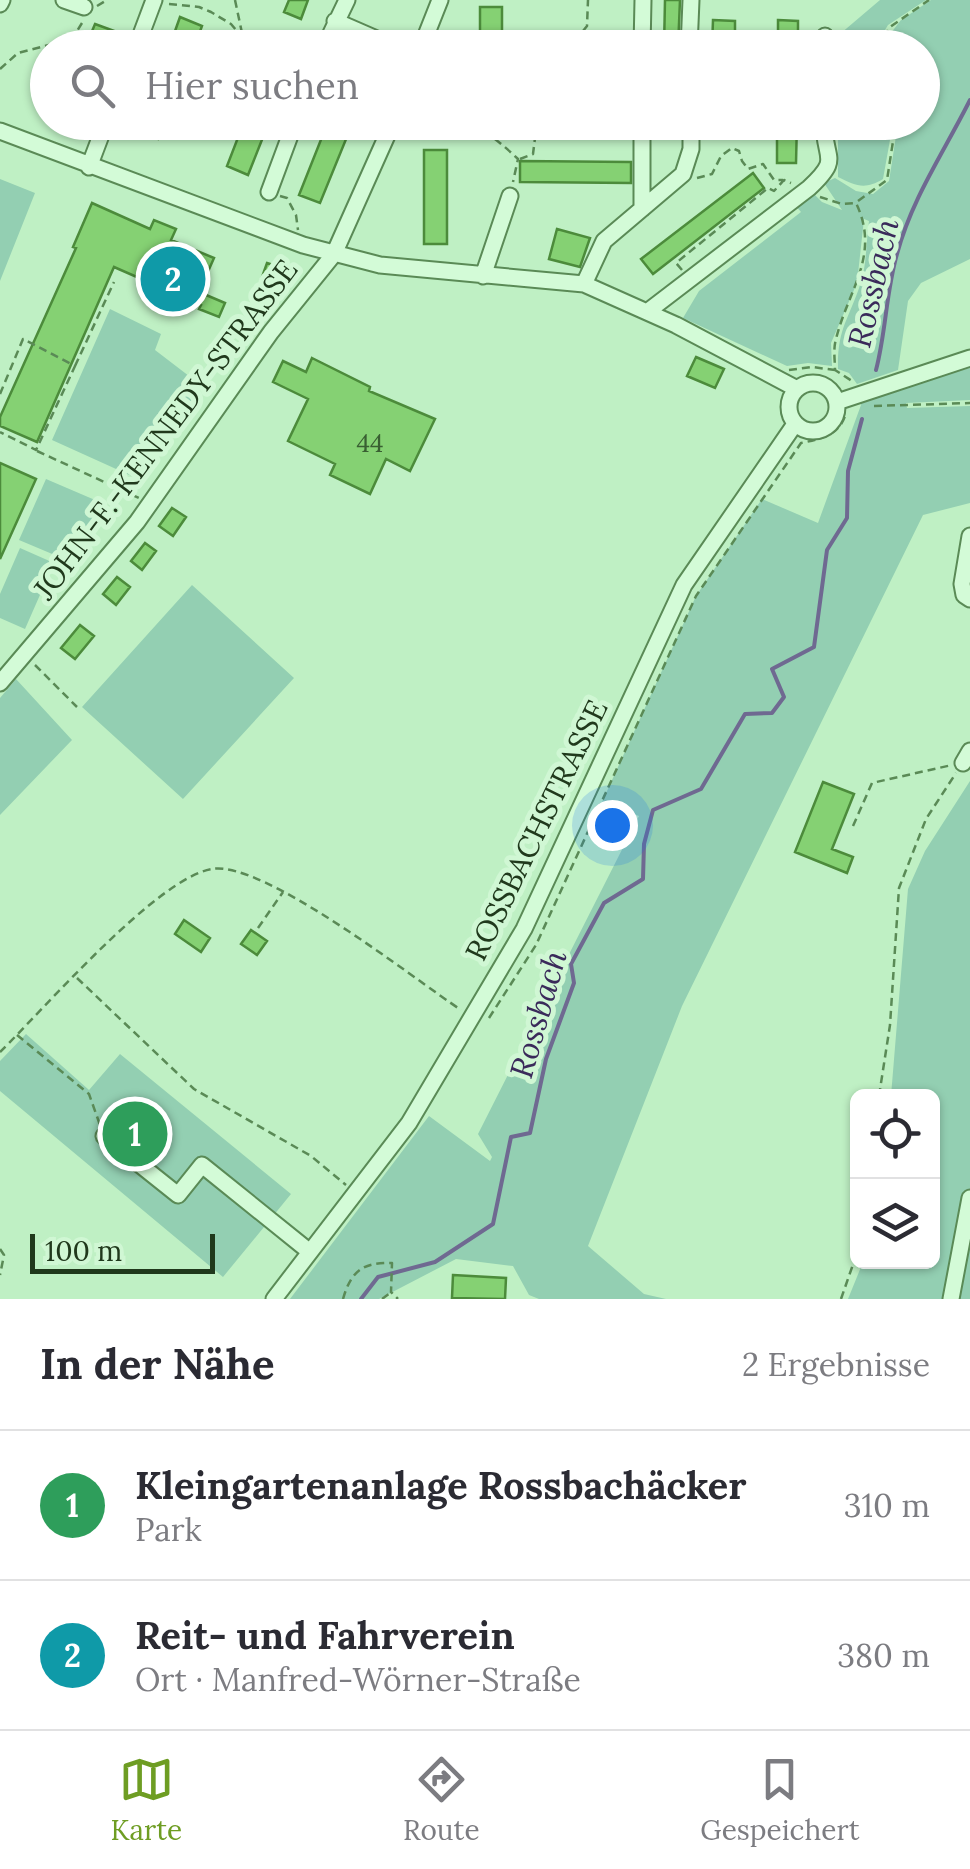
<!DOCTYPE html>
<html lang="de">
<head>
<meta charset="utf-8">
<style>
  body { margin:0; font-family:Lora,serif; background:#f7f7f7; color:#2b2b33 }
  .controls { position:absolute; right:30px; bottom:30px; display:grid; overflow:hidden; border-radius:15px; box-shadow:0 2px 8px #0004 }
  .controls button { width:90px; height:90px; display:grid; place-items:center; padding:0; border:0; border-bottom:2px solid #e1e1e2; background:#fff; color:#2b2b33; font:50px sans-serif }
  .scale { position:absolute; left:30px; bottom:25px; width:185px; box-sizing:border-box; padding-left:10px; border:5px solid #20391c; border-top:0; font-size:28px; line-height:35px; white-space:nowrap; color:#20391c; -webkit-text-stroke:8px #d0f7d4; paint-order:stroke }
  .you { position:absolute; left:612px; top:825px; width:35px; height:35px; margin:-25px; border:8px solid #fff; border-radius:50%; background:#1a73e8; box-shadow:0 0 0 15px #1a73e833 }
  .badge { display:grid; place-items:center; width:65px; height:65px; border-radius:50%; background:#6e9d23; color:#fff; font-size:32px; font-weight:700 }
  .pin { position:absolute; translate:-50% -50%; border:5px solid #fff; box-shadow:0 2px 10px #0006 }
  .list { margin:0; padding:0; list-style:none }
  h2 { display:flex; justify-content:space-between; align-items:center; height:130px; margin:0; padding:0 40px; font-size:42px }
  h2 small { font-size:32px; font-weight:400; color:#7c7c81 }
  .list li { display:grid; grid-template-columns:65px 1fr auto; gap:30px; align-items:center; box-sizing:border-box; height:150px; padding:0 40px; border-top:2px solid #e1e1e2 }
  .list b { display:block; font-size:38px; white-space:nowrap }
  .list p { margin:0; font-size:32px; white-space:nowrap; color:#7c7c81 }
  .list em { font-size:32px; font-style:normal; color:#7c7c81 }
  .icon { flex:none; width:55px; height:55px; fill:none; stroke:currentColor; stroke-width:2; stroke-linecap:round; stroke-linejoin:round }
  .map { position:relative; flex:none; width:970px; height:1299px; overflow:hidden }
  .search { position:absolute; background:#fff; box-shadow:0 2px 8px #0004; left:30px; right:30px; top:30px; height:110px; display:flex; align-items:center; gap:25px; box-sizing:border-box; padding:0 35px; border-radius:55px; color:#7c7c81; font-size:38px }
  .sheet { height:430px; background:#fff }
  nav { display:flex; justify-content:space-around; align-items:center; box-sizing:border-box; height:140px; border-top:2px solid #e1e1e2; background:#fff; font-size:28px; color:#7c7c81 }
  nav a { display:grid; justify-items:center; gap:5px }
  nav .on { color:#6e9d23 }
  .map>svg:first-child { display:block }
  .green { fill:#93cfb2 }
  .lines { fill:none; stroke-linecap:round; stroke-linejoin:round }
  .stream { stroke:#6f6991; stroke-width:4 }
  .building { fill:#85d173; stroke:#4c8b3b; stroke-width:2.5 }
  .minor-casing { stroke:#5a8a56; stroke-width:19 }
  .path { stroke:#5a8a56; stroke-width:2.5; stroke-dasharray:8 5; stroke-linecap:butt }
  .minor { stroke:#d3fbd7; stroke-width:15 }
  .labels { text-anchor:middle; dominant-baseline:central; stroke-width:10; stroke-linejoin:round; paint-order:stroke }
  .number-label { font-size:25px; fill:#395f32 }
  .street-label { font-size:30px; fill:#20391c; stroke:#d0f7d4 }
  .water-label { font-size:32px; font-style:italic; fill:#3a2a5a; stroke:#d0f7d4 }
</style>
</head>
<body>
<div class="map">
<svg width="970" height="1299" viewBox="0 0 970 1299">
  <rect width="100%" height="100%" fill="#bff0c4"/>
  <path class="green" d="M880 0H926L888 25 875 47H859L840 34Z
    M931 0H970V259L921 283 908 301 898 370 857 384 849 373 838 369C837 329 849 319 860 285 867 266 866 241 869 221L864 219 857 283 831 343 832 366 808 363 787 366 683 318 699 291 801 212 795 205 811 191 822 202 842 210 824 183 835 178 856 191 873 194 889 181 898 123 922 122V48L880 47 901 20Z
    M838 123H893L883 179C865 190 856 186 838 177Z
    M0 179 35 193 0 281Z
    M110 309 161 334 155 350 202 386 136 478 52 440Z
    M970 368V400L906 403 907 408 970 406V503L923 515 682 1006 588 1246 644 1294 666 1299H539L529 1295 513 1266 456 1259 379 1299H290L429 1116 490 1161 492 1157 478 1134 639 816 602 802 696 596 762 499 818 523 861 405 859 398Z
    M46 479 102 503 76 564 19 540Z
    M20 548 54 563 25 629 0 618V594Z
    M192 585 294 678 183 799 82 707Z
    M16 679 72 740 0 815V698Z
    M970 781V1299H848L863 1262H932V1096H891L908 889 925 851Z
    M26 1034 89 1090 120 1054 291 1194 223 1277 0 1091V1061Z"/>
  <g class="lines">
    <path class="stream" d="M876 370C886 332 886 292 897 254 912 198 944 152 970 100
      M361 1299 378 1277 435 1262 493 1224 511 1137 530 1133 546 1059 574 983 571 964 604 903 643 879 644 844 653 810 701 789 745 714 772 713 784 697 772 669 814 647 827 550 847 518 848 471 862 419"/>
  </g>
  <path class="building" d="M289 0H308L301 19 284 12Z
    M665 0H680L678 48H664Z
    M480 7H502V48H480Z
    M180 17 202 26 194 48H169Z
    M713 20 735 21V48H712Z
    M778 20 798 21V48H778Z
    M95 24 117 32 111 48H85Z
    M561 37 631 38V48H561Z
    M139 122H164L158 139 136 131Z
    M244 122H269L248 175 227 166Z
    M328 122H353L320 203 299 195Z
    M777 122H797L796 163H777Z
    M424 150H447V244H424Z
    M520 161 631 162V183L520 182Z
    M753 173 764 188 653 274 641 259Z
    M92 203 150 229 154 220 176 229 171 240 214 258 199 292 225 303 219 317 199 309 201 305 114 267 37 442 0 426V417L76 248 73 247Z
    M557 229 590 238 580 267 549 259Z
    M267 263 283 268 278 285 261 280Z
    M696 357 724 369 715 388 687 376Z
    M312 358 370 387 369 391 435 419 410 471 386 459 370 494 330 475 335 464 288 441 308 399 273 382 283 361 306 372Z
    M0 463 36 479 0 559Z
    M172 508 186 517 173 536 159 526Z
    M145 543 156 551 142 570 131 561Z
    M117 577 130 587 116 605 103 594Z
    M80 625 94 636 75 659 61 648Z
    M823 782 854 794 832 849 853 857 847 873 795 852Z
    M184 920 210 938 201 952 175 934Z
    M251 930 267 941 257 955 241 944Z
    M453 1275 506 1278 505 1299 452 1298Z"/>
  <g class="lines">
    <g class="minor-casing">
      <path id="minor" d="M64 0 84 7
        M0 4 2 0
        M335 21 397 48
        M136 48 154 0
        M324 48 347 0
        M421 48 440 0
        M642 48 643 0
        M689 48 691 0
        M825 48V36
        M0 131 303 245 380 265 584 284 676 325 797 389
        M89 167 106 122
        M269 192 295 122
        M642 209V122
        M483 276 510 196
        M584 284 604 241 683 174 691 149V122
        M647 312 809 188C842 157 824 161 824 122
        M789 407a24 24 0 1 1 48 0a24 24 0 1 1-48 0Z
        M837 402 970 358
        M970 536 962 584 964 595 970 599
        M0 683 137 522 271 332 334 254 393 122
        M963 763 970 751
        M104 1136 178 1195 202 1165 310 1252
        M274 1299 409 1123 524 929 684 585 795 424
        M951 1299 970 1198"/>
    </g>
    <path class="path" d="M235 0 242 33
      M169 4 199 7 211 12 231 24 242 37 255 41 280 38 302 48
      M97 6 107 0
      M583 31 587 26 588 0
      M837 36 855 48
      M656 40H673
      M558 48V32H631
      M877 48 890 27 929 0
      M0 69 18 53 72 39 82 23
      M460 122C484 128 501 143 518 159L513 182
      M306 127 318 132
      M520 159 533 154 537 122
      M697 178 712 174 721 156 732 148 739 151 742 161 748 169 763 164 774 180H783
      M280 196 287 198 296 215 298 230
      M820 197 842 204 856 203C881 255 848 290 836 339 833 349 835 360 835 370L852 381
      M858 201 887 180 896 122
      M682 270 676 263 768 188 774 191 784 180 791 183
      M75 366 114 282
      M789 370 812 367 835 370
      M0 394 23 339 75 366 36 450 0 432
      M874 406 970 403
      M37 451 139 498
      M35 665 77 707
      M853 826 872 783 952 765
      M258 928 283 892
      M77 978 194 1089 311 1156 346 1185
      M489 1018 536 945 696 596 801 443C820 439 838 436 845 416
      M17 1035 89 1094 100 1125
      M0 1052C43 1010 158 877 212 869 263 860 413 978 461 1010
      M879 1096 890 1025 899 888 926 819 956 773
      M0 1249 4 1255 0 1275
      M343 1299C351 1271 363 1262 392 1263L391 1292 398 1299
      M382 1299 390 1293
      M841 1299 858 1250"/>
    <use href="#minor" class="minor"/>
  </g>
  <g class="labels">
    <g class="number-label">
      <text x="370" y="443">44</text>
    </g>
    <g class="street-label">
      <text transform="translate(165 429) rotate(-53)">JOHN-F.-KENNEDY-STRASSE</text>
      <text transform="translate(536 830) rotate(-64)">ROSSBACHSTRASSE</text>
    </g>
    <g class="water-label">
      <text transform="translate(873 283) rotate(-77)">Rossbach</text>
      <text transform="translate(538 1014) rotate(-74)">Rossbach</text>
    </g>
  </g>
</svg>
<div class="controls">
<button><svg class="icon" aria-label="locate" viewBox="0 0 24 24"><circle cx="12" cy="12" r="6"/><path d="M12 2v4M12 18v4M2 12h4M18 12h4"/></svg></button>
<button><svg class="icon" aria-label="layers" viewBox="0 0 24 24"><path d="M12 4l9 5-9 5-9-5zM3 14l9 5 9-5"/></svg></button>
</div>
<div class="scale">100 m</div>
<div class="you"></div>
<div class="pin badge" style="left:135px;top:1134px;background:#2e9e5b">1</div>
<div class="pin badge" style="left:173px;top:279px;background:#0f9aa8">2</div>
<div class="search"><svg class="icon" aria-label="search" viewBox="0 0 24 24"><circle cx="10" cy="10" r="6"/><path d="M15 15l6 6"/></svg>Hier suchen</div>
</div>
<section class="sheet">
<h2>In der Nähe<small>2 Ergebnisse</small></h2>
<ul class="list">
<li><span class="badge" style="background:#2e9e5b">1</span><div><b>Kleingartenanlage Rossbachäcker</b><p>Park</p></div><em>310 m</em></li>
<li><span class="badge" style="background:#0f9aa8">2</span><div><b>Reit- und Fahrverein</b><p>Ort · Manfred-Wörner-Straße</p></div><em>380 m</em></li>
</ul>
</section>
<nav>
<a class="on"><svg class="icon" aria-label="map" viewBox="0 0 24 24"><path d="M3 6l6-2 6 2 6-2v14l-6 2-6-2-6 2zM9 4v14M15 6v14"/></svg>Karte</a>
<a><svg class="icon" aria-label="directions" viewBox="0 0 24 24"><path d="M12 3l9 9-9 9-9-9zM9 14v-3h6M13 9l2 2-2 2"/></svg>Route</a>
<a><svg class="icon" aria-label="saved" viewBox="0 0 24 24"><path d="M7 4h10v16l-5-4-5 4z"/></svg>Gespeichert</a>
</nav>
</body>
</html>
